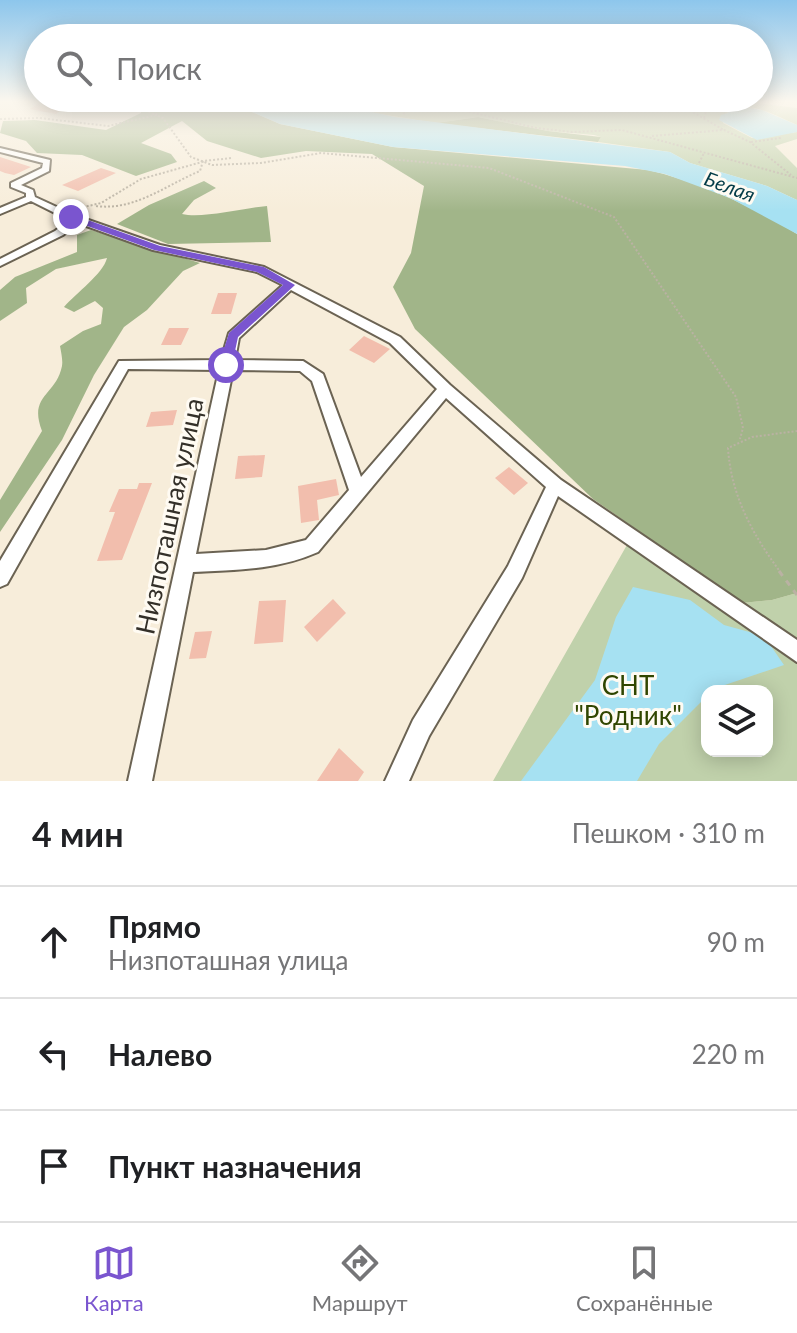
<!DOCTYPE html>
<html lang="ru">
<head>
<meta charset="utf-8">
<style>
  body { margin:0; font-family:Lato,sans-serif; background:#f6f6f6; color:#202124 }
  .controls { position:absolute; right:24px; bottom:24px; display:grid; overflow:hidden; border-radius:16px; box-shadow:0 4px 20px #0003 }
  .controls button { width:72px; height:72px; display:grid; place-items:center; padding:0; border:0; border-bottom:2px solid #e0e0e0; background:#fff; color:#202124; font:40px sans-serif }
  .stop { position:absolute; width:24px; height:24px; margin:-18px; border:6px solid #7a55cf; border-radius:50%; background:#fff }
  .stop.end { background:#7a55cf; border-color:#fff; box-shadow:0 2px 8px #0008 }
  .list { margin:0; padding:0; list-style:none }
  h2 { display:flex; justify-content:space-between; align-items:center; height:104px; margin:0; padding:0 32px; font-size:34px }
  h2 small { font-size:26px; font-weight:400; color:#757577 }
  .list li { display:grid; grid-template-columns:52px 1fr auto; gap:24px; align-items:center; box-sizing:border-box; height:112px; padding:0 32px; border-top:2px solid #e0e0e0 }
  .list b { display:block; font-size:30px; white-space:nowrap }
  .list p { margin:0; font-size:26px; white-space:nowrap; color:#757577 }
  .list em { font-size:26px; font-style:normal; color:#757577 }
  .icon { flex:none; width:44px; height:44px; fill:none; stroke:currentColor; stroke-width:2; stroke-linecap:round; stroke-linejoin:round }
  .map { position:relative; flex:none; width:797px; height:781px; overflow:hidden }
  .search { position:absolute; background:#fff; box-shadow:0 4px 20px #0003; left:24px; right:24px; top:24px; height:88px; display:flex; align-items:center; gap:20px; box-sizing:border-box; padding:0 28px; border-radius:44px; color:#757577; font-size:30px }
  .sheet { height:440px; background:#fff }
  nav { display:flex; justify-content:space-around; align-items:center; box-sizing:border-box; height:112px; border-top:2px solid #e0e0e0; background:#fff; font-size:22px; color:#757577 }
  nav a { display:grid; justify-items:center; gap:4px }
  nav .on { color:#7a55cf }
  .map>svg:first-child { display:block }
  .green { fill:#c0d1ab; fill-rule:evenodd }
  .forest { fill:#a1b589 }
  .water { fill:#a6e1f2 }
  .building { fill:#f2bead }
  .lines { fill:none; stroke-linecap:round; stroke-linejoin:round }
  .minor-casing { stroke:#6b6353; stroke-width:4 }
  .path-far1 { stroke:#bab2a3; stroke-width:2; stroke-dasharray:2 2; stroke-linecap:butt }
  .path { stroke:#bab2a3; stroke-width:3; stroke-dasharray:6 6; stroke-linecap:butt }
  .minor { fill:#fff; fill-rule:evenodd }
  .route { fill:#7a55cf }
  .labels { text-anchor:middle; dominant-baseline:central; stroke-width:6; stroke-linejoin:round; paint-order:stroke }
  .far-water-label { font-size:20px; font-style:italic; fill:#043c48; stroke:#fffbf3 }
  .near-street-label { font-size:26px; fill:#343029; stroke:#fffbf3 }
  .near-park-label { font-size:26px; fill:#304600; stroke:#fffbf3 }
</style>
</head>
<body>
<div class="map">
<svg width="797" height="781" viewBox="0 0 797 781">
  <rect width="100%" height="100%" fill="#f7edda"/>
  <path class="green" d="M326 102H749L797 108V125C777 116 751 101 729 109L723 123 752 138 797 132V139L775 146 797 168V200L767 186 690 163 670 152 598 142 601 137 594 135 548 131 478 117 436 123 355 110Z
    M636 529 742 603 772 600 797 593V781H493ZM707 691H767V751H707Z"/>
  <path class="forest" d="M116 102H229L280 124 393 147 648 170C700 182 752 206 797 234V593L772 600 742 603 593 499 415 329 393 287 411 253 424 186 372 154 306 151 261 158 207 141 182 121 141 143 171 154 177 162 136 176 82 155 37 153 26 141 0 133 3 121 35 120 106 130 141 113V110Z
    M478 117 548 131 601 137 598 142 436 123Z
    M204 181 216 188 194 200 182 214C202 219 243 208 267 206L271 242 168 244 117 224 149 205Z
    M91 230 200 263 183 271 147 310 124 327 94 375 62 440 0 532V500L42 431C28 395 56 396 62 366 63 360 61 352 60 346L83 331 101 324 103 308 95 301 74 312 64 307C76 293 103 274 107 258L56 269 26 288 27 303 0 321V290L15 277 77 252V235Z"/>
  <path class="water" d="M229 102H326L395 117 670 152 690 163 767 186 797 200V234L730 198 665 174 625 166 393 147 280 124Z
    M737 106 762 110 797 125V132L757 140 719 120 721 115 728 113V109Z
    M633 587 690 600 724 625 764 636 784 665 707 691V696L659 744 637 781H521L595 680 616 617Z"/>
  <path class="building" d="M40 102H70L56 114 30 109Z
    M0 157 31 167 14 175 5 173 0 171Z
    M101 168 116 173 78 191 62 185Z
    M218 293H237L231 314H211Z
    M169 328H189L181 345H161Z
    M364 336 390 349 374 363 349 350Z
    M177 410 173 425 146 427 151 412Z
    M265 455 262 477 235 479 238 456Z
    M509 467 528 483 514 495 495 478Z
    M336 479 339 495 317 500 319 520 301 523 298 486Z
    M139 483H152L122 560 97 561 115 512H109L119 489H137Z
    M333 599 346 613 317 642 304 627Z
    M286 600 283 642 254 644 259 601Z
    M212 631 206 658 189 659 195 632Z
    M339 748 364 772 358 781H317Z"/>
  <g class="lines">
    <g class="minor-casing">
      <path id="minor" d="M0 148 50 160 49 171 21 185 33 190 35 197 74 215 160 245 264 267 400 337 450 385 561 480 797 640V662L558 496 522 578 429 736 409 781H385L413 720 508 566 546 487 446 398 318 552C277 570 237 570 193 572L152 781H128L219 370 128 369 7 584 0 587V561L119 361 221 360 229 333 283 285 257 272 153 250 78 223 63 235 0 266V259L55 231 69 220 31 201 0 214V208L26 197V193L11 187V183L42 168 43 163 0 152ZM291 290 390 343 437 389 361 477 323 374 303 361 235 360 239 338ZM233 370 300 371 312 381 349 490 306 540 266 550 196 554Z"/>
    </g>
    <path class="path-far1" d="M161 102 156 115 163 118 191 157 212 165 261 163 321 153 489 168 614 217 736 397 743 428 740 439
      M379 102 409 110 403 114
      M430 102 536 128 572 132 622 130 797 178
      M490 102 603 108 658 107 691 111 724 130
      M704 118 708 105 705 102
      M0 119 39 118 108 126 156 115 140 108 108 102
      M652 136 724 130 750 142 791 175
      M751 142 781 138
      M699 163 704 153
      M96 206C135 211 166 185 200 171L203 161 232 158
      M75 209 101 203 141 179 202 162
      M781 573C753 535 731 496 728 448L752 437 797 431"/>
    <path class="path" d="M779 571 797 595"/>
    <use href="#minor" class="minor"/>
  </g>
  <linearGradient id="sky" x2="0" y2="1"><stop stop-color="#8dc6ec"/><stop offset="0.48" stop-color="#fbf7ee"/><stop offset="1" stop-color="#fbf7ee" stop-opacity="0"/></linearGradient>
  <rect width="797" height="211" fill="url(#sky)"/>
  <path class="route" d="M71 214 160 246 264 267 295 285 238 337 232 365 226 369 221 368 219 365 229 333 283 285 257 272 154 250 68 219Z"/>
  <g class="labels">
    <g class="far-water-label">
      <text transform="translate(730 186) rotate(20)">Белая</text>
    </g>
    <g class="near-street-label">
      <text transform="translate(169 516) rotate(-78)">Низпоташная улица</text>
    </g>
    <g class="near-park-label">
      <text x="628" y="685">СНТ<tspan x="628" dy="30">"Родник"</tspan></text>
    </g>
  </g>
</svg>
<div class="controls">
<button><svg class="icon" aria-label="layers" viewBox="0 0 24 24"><path d="M12 4l9 5-9 5-9-5zM3 14l9 5 9-5"/></svg></button>
</div>
<div class="stop" style="left:226px;top:365px"></div>
<div class="stop end" style="left:71px;top:217px"></div>
<div class="search"><svg class="icon" aria-label="search" viewBox="0 0 24 24"><circle cx="10" cy="10" r="6"/><path d="M15 15l6 6"/></svg>Поиск</div>
</div>
<section class="sheet">
<h2>4 мин<small>Пешком · 310 m</small></h2>
<ul class="list">
<li><svg class="icon" aria-label="ahead" viewBox="0 0 24 24"><path d="M12 20V5M6 11l6-6 6 6"/></svg><div><b>Прямо</b><p>Низпоташная улица</p></div><em>90 m</em></li>
<li><svg class="icon" aria-label="left" viewBox="0 0 24 24"><path d="M17 20v-9H6M10 6l-5 5 5 5"/></svg><div><b>Налево</b></div><em>220 m</em></li>
<li><svg class="icon" aria-label="arrive" viewBox="0 0 24 24"><path d="M6 21V4h12l-3 4 3 4H6"/></svg><div><b>Пункт назначения</b></div></li>
</ul>
</section>
<nav>
<a class="on"><svg class="icon" aria-label="map" viewBox="0 0 24 24"><path d="M3 6l6-2 6 2 6-2v14l-6 2-6-2-6 2zM9 4v14M15 6v14"/></svg>Карта</a>
<a><svg class="icon" aria-label="directions" viewBox="0 0 24 24"><path d="M12 3l9 9-9 9-9-9zM9 14v-3h6M13 9l2 2-2 2"/></svg>Маршрут</a>
<a><svg class="icon" aria-label="saved" viewBox="0 0 24 24"><path d="M7 4h10v16l-5-4-5 4z"/></svg>Сохранённые</a>
</nav>
</body>
</html>
